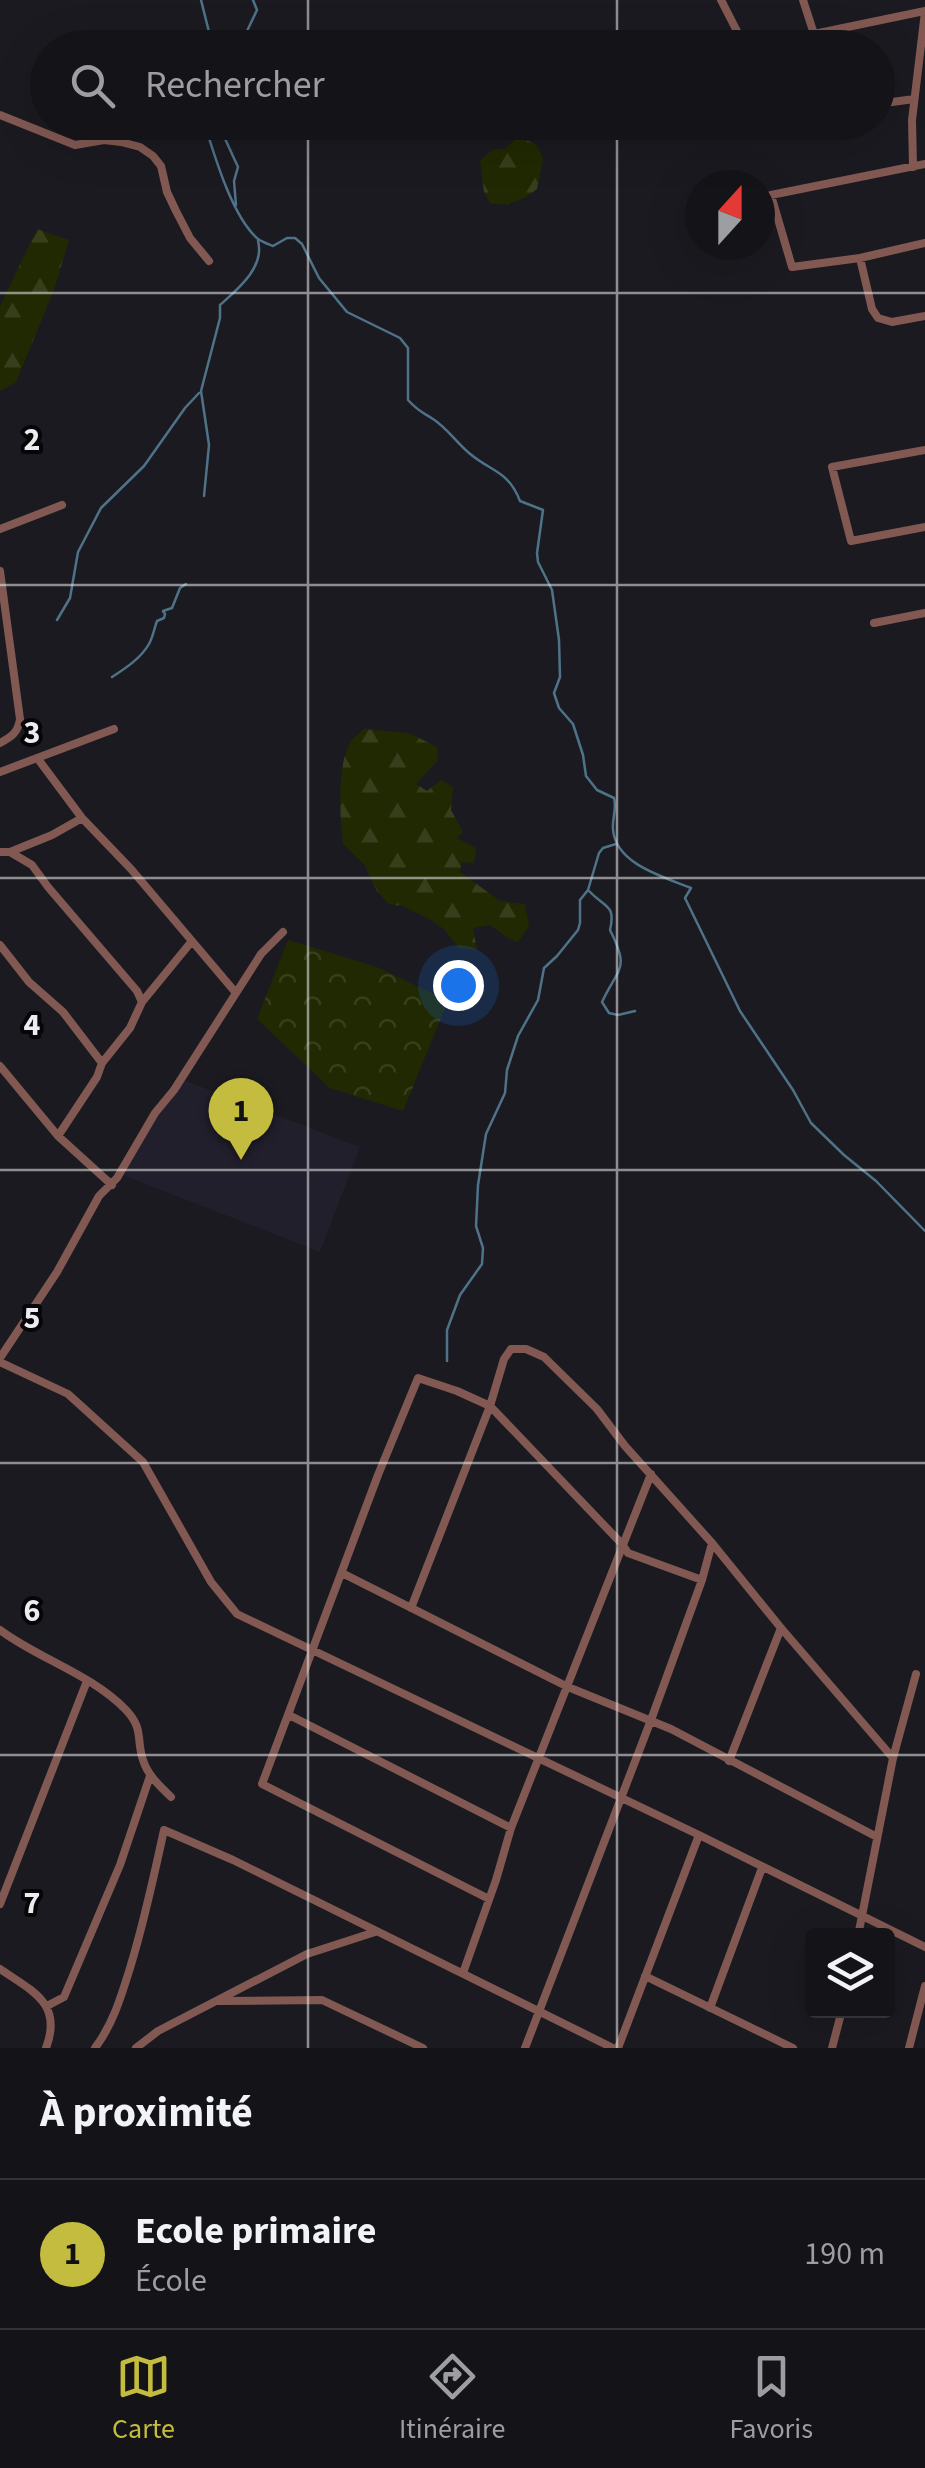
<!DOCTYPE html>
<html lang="fr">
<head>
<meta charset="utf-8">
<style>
  body { margin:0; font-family:"Source Sans 3",sans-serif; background:#212125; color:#f1f3f6 }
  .controls { position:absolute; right:30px; bottom:30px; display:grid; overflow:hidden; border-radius:10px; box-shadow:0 10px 40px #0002 }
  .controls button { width:90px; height:90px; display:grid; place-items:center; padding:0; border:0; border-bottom:2px solid #333337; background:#141418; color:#f1f3f6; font:50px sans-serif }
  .compass { position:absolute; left:685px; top:170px; width:90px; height:90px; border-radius:50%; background:#141418; box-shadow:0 10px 40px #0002; rotate:21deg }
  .you { position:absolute; left:458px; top:985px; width:35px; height:35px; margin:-25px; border:8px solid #fff; border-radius:50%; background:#1a73e8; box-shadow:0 0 0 15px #1a73e833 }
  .badge { display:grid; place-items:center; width:65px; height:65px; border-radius:50%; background:#c4bc3e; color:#111; font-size:32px; font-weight:700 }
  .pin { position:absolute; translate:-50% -82px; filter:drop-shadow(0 2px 5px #0008) }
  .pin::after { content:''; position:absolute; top:52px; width:35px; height:30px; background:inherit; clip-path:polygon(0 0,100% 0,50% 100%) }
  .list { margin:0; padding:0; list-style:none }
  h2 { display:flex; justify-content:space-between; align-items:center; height:130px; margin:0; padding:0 40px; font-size:42px }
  h2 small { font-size:32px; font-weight:400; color:#9d9ea2 }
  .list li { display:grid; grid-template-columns:65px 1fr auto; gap:30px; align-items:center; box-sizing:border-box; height:150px; padding:0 40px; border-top:2px solid #333337 }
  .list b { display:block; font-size:38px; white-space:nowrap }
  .list p { margin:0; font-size:32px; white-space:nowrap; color:#9d9ea2 }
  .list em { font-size:32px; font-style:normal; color:#9d9ea2 }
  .icon { flex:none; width:55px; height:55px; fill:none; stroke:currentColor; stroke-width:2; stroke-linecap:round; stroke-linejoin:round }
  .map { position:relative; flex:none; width:925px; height:2048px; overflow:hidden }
  .search { position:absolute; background:#141418; box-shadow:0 10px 40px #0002; left:30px; right:30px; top:30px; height:110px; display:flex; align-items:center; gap:25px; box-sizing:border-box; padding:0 35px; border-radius:55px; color:#9d9ea2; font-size:38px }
  .sheet { height:280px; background:#141418 }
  nav { display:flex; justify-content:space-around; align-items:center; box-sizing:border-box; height:140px; border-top:2px solid #333337; background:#141418; font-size:28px; color:#9d9ea2 }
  nav a { display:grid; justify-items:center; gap:5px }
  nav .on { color:#c4bc3e }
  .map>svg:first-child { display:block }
  .built { fill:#211f2b }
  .forest { fill:url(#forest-firs) }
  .park { fill:url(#park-crowns) }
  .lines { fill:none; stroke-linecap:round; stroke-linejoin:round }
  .stream { stroke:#4e7389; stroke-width:2.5 }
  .street { stroke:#825952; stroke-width:8 }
  .grid { fill:none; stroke:#ececf0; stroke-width:2.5; stroke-opacity:0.55 }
  .grid-label { font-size:32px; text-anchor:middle; font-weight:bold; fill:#ececf0; stroke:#060508; stroke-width:8; stroke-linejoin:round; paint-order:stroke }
</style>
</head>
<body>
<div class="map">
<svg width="925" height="2048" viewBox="0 0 925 2048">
  <defs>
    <pattern id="forest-firs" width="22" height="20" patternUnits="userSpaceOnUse" patternTransform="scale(2.5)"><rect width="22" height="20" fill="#212902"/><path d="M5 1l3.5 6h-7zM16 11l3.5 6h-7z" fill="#373e1b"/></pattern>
    <pattern id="park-crowns" width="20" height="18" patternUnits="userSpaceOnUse" patternTransform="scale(2.5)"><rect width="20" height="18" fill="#212902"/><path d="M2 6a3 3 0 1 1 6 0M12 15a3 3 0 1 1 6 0" fill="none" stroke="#373e1b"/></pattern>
  </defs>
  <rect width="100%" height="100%" fill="#1b1a20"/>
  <path class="built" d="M181 1079 360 1147 320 1252 120 1174Z"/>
  <path class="forest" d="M518 137 536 144 543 158 537 189C524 199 507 208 490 203L484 192 480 160 494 149H505Z
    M37 229 69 240 54 290 16 382 0 391V306Z
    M364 729 409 733 437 747 438 760 416 784 427 791 441 780 453 787 451 810 463 832 457 838 476 848 474 863 462 862 460 872 500 901 525 904 529 926 518 942 508 938 490 925 473 928 477 950 459 948 444 929 431 920 403 906 389 904 377 891 364 864 343 844C340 818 336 762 352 740 355 736 360 733 364 729Z"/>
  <path class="park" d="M288 940 377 967 448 1001 403 1111 330 1088 257 1019Z"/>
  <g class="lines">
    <path class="stream" d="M201 0 213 48
      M236 48 247 31 257 10 253 0
      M204 122C214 154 232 217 258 239 262 242 268 244 273 246L287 238H295L302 244 319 278 347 312 400 338 408 348V400C419 412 421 411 433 419 447 428 456 442 469 453 491 472 508 470 520 501L543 510 537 553 538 562 552 590 559 640 560 677 554 693 559 708 573 724 583 755 586 776 597 790 614 798C617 810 612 818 613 829 615 864 664 877 691 888L685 898 740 1011 793 1090 811 1123 844 1155 876 1181 925 1231
      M223 122 221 130 238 167 234 181 236 205
      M204 496 209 445 201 391 220 318V305C238 289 265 267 258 241
      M57 620 70 598 78 552 101 508 144 466 185 408 199 393
      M112 677C126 668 141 658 149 644 153 637 154 629 157 621L164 618 165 614 163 611 172 608 180 588 186 584
      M589 891C605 908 616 904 610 930 630 970 619 966 602 1002L609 1013 618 1015 635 1011
      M447 1361V1330L460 1295 482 1264 483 1248 476 1226 478 1185 486 1134 505 1093 507 1070 518 1036 538 1000 544 968 557 956 578 930 580 923V900L588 890 599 853 603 848 616 844"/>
    <path class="street" d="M721 0 739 35 756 43 792 40 814 34 925 11
      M803 0 814 34
      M823 32 826 48
      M878 104 914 99
      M0 115 75 145 104 140 121 142 140 147 153 156 161 166 167 192 176 211 190 238 209 261
      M925 164 771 195 792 267 860 258 925 243
      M913 167 912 120 925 12
      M860 258 872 309 878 318 892 322 925 316
      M925 450 832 467 851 541 925 527
      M0 529 62 505
      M0 571 20 719C18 733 11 737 0 743
      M874 623 925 613
      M38 759 82 818 131 869 236 993
      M0 772 114 729
      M0 852H10L32 865 48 887 137 991 142 1002 130 1028 102 1063 97 1077 58 1136
      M10 852 52 835 82 818
      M0 945 29 982 63 1012 102 1063
      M142 1002 192 941
      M0 1066 58 1136 112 1185
      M0 1358 57 1272 99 1196 117 1178 155 1113 174 1090 261 954 283 932
      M0 1362 68 1394 143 1462 211 1582 237 1614 699 1835 925 1947
      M342 1573 568 1687 671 1729 877 1837
      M702 1580 628 1553 622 1544 490 1406 504 1359 511 1349H526L544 1357 597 1409 625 1446 712 1543 781 1628 893 1758
      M411 1608 490 1406 457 1391 418 1378 378 1475 262 1784 489 1899
      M0 1630C39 1659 91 1674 126 1710 144 1729 136 1739 143 1760 148 1776 160 1786 171 1797
      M289 1715 511 1828
      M729 1761 781 1628
      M0 1904 87 1681
      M858 1936 893 1758 916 1674
      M0 1969C32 1991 63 2003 46 2048
      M463 1973 496 1880 511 1828 651 1474
      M645 1976 793 2048
      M219 2001 322 2000 423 2048
      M47 2006 64 1997 120 1865 150 1776
      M710 2008 762 1868
      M95 2048C113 2024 121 1997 130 1968 144 1923 154 1876 164 1830L233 1860 613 2048
      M136 2048 158 2031 307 1954 375 1932
      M525 2048 651 1720 702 1580 712 1543
      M618 2048 699 1835
      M832 2048 842 2010
      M909 2048 925 1986"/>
  </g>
  <path class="grid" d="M308 0V48M617 0V48M308 122V2048M617 122V2048M0 293H925M0 585H925M0 878H925M0 1170H925M0 1463H925M0 1755H925"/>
  <g class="grid-label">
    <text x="32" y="450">2</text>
    <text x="32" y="743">3</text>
    <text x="32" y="1035">4</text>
    <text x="32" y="1328">5</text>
    <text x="32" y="1621">6</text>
    <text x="32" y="1913">7</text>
  </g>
</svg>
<div class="controls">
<button><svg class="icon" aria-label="layers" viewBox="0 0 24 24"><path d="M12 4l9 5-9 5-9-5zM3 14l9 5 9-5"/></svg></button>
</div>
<svg class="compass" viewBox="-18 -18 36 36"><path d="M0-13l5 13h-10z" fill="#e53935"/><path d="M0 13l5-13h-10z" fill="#9d9ea2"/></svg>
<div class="you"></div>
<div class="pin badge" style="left:241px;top:1160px">1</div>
<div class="search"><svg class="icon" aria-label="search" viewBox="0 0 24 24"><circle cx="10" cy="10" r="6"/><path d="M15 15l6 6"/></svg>Rechercher</div>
</div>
<section class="sheet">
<h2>À proximité<small></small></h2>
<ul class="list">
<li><span class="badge">1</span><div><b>Ecole primaire</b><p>École</p></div><em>190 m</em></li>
</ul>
</section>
<nav>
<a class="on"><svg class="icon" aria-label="map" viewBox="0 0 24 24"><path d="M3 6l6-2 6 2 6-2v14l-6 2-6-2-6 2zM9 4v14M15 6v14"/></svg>Carte</a>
<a><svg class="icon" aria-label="directions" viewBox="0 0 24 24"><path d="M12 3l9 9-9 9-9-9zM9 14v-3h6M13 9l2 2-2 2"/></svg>Itinéraire</a>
<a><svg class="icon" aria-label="saved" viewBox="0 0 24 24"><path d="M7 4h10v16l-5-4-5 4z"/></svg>Favoris</a>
</nav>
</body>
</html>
